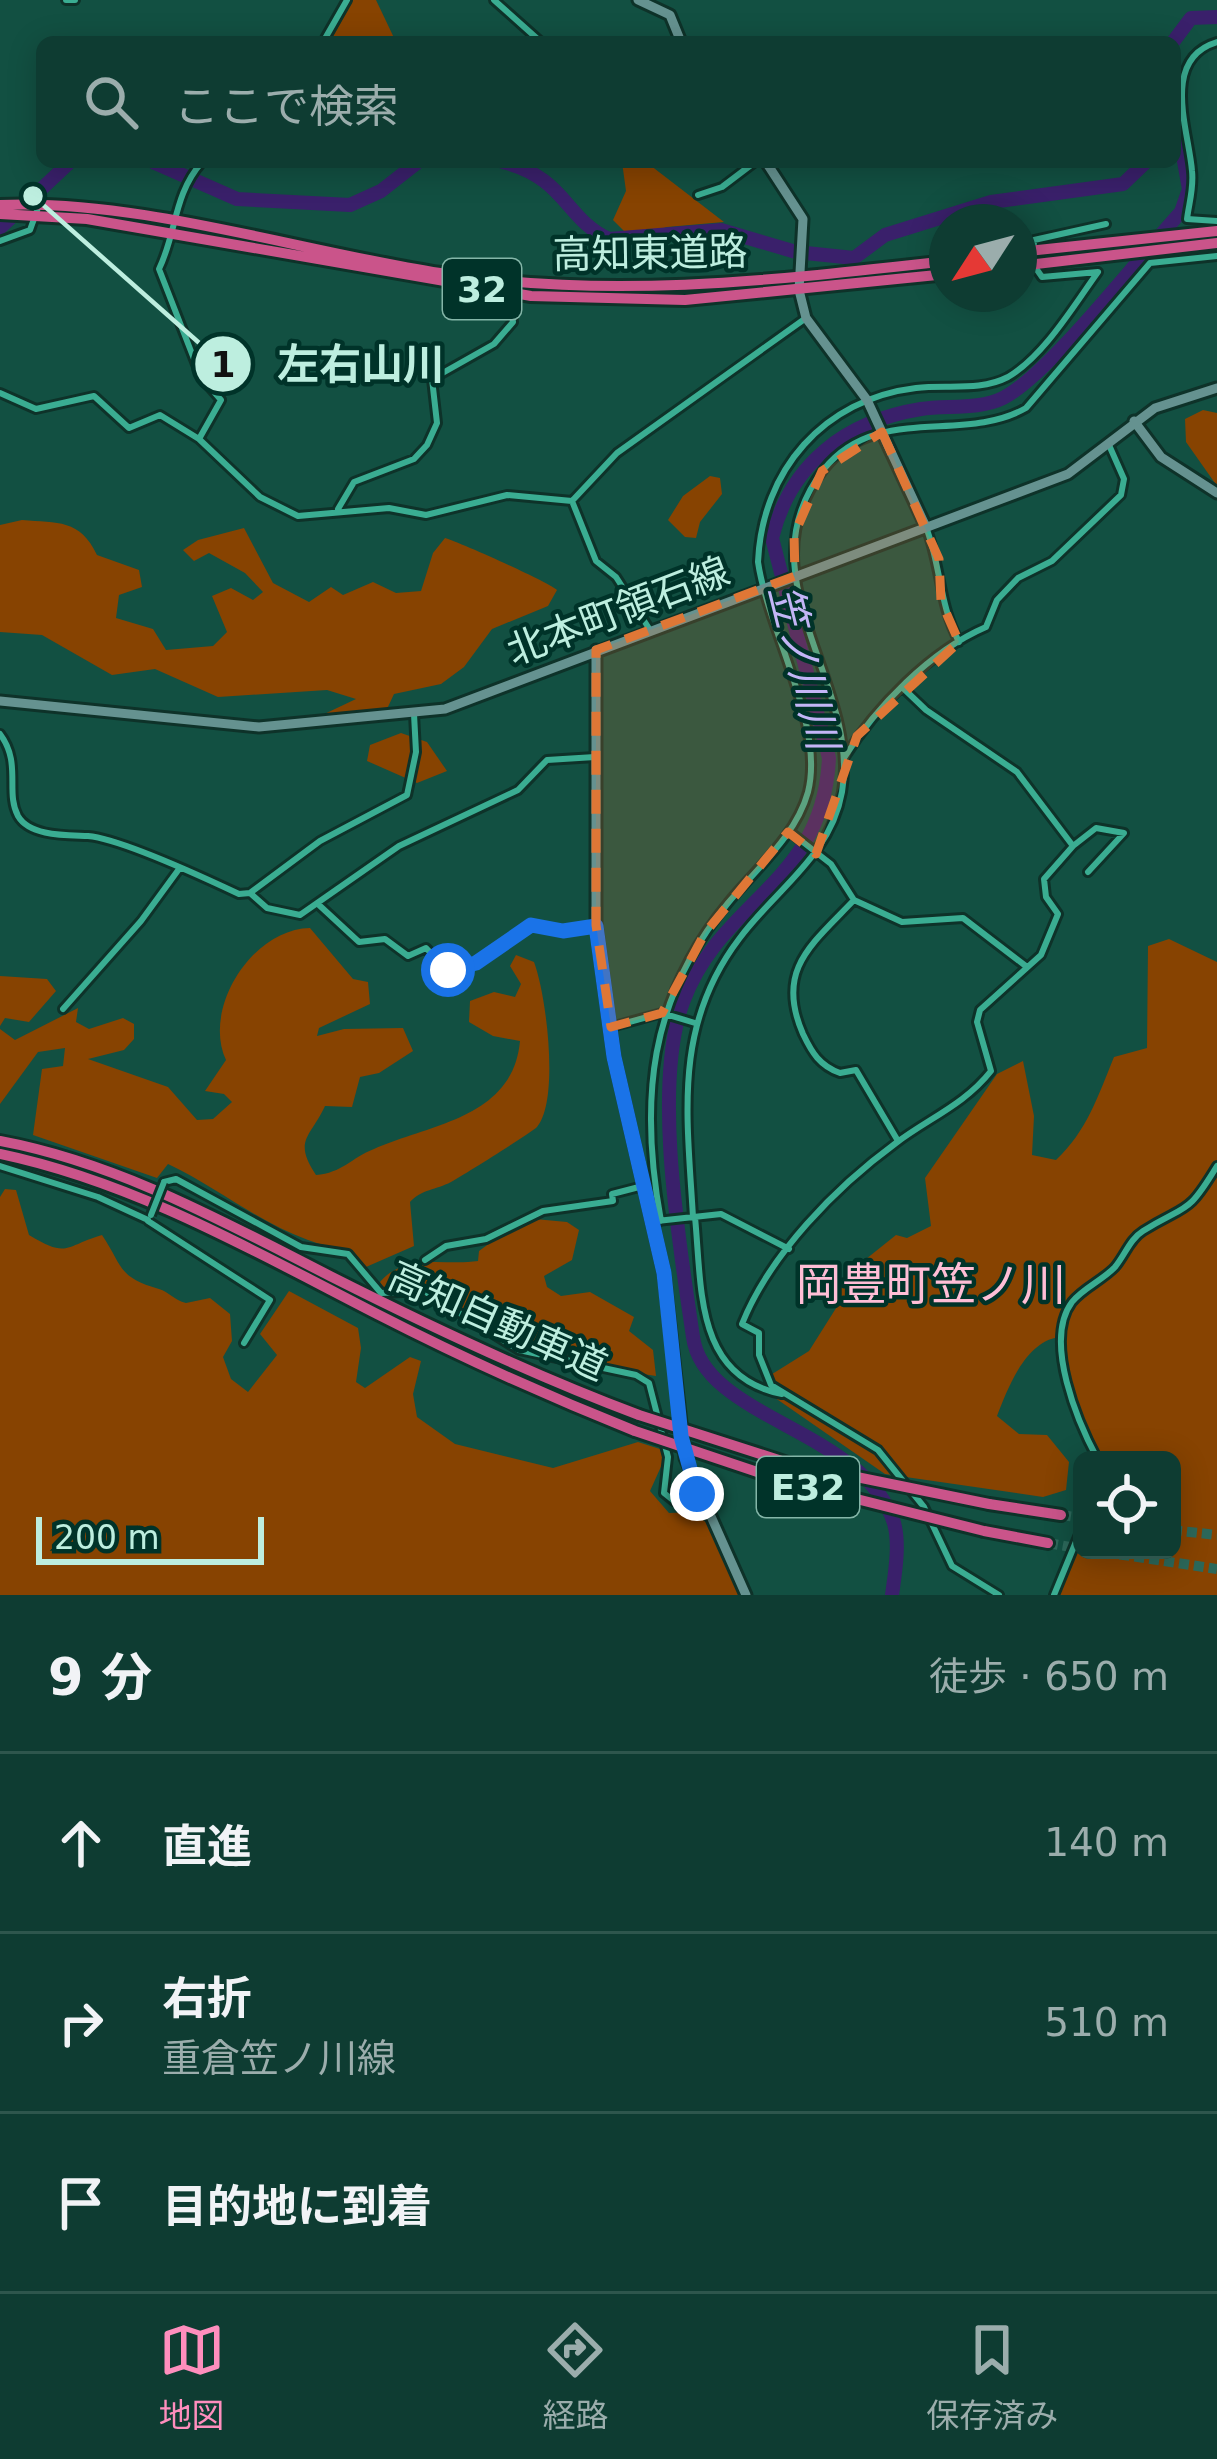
<!DOCTYPE html>
<html lang="ja">
<head>
<meta charset="utf-8">
<style>
  body { margin:0; font-family:"DejaVu Sans","Noto Sans JP",sans-serif; background:#1c473e; color:#f1f3f6 }
  .controls { position:absolute; right:36px; bottom:36px; display:grid; overflow:hidden; border-radius:18px; box-shadow:0 6px 30px #0003 }
  .controls button { width:108px; height:108px; display:grid; place-items:center; padding:0; border:0; border-bottom:3px solid #2e564d; background:#0e3c32; color:#f1f3f6; font:60px sans-serif }
  .compass { position:absolute; left:929px; top:204px; width:108px; height:108px; border-radius:50%; background:#0e3c32; box-shadow:0 6px 30px #0003; rotate:234deg }
  .scale { position:absolute; left:36px; bottom:30px; width:228px; box-sizing:border-box; padding-left:12px; border:6px solid #bdeedf; border-top:0; font-size:33px; line-height:42px; white-space:nowrap; color:#bdeedf; -webkit-text-stroke:9px #003329; paint-order:stroke }
  .stop { position:absolute; width:36px; height:36px; margin:-27px; border:9px solid #1a73e8; border-radius:50%; background:#fff }
  .stop.end { background:#1a73e8; border-color:#fff; box-shadow:0 3px 12px #0008 }
  .list { margin:0; padding:0; list-style:none }
  h2 { display:flex; justify-content:space-between; align-items:center; height:156px; margin:0; padding:0 48px; font-size:51px }
  h2 small { font-size:39px; font-weight:400; color:#9badac }
  .list li { display:grid; grid-template-columns:78px 1fr auto; gap:36px; align-items:center; box-sizing:border-box; height:180px; padding:0 48px; border-top:3px solid #2e564d }
  .list b { display:block; font-size:45px; white-space:nowrap }
  .list p { margin:0; font-size:39px; white-space:nowrap; color:#9badac }
  .list em { font-size:39px; font-style:normal; color:#9badac }
  .icon { flex:none; width:66px; height:66px; fill:none; stroke:currentColor; stroke-width:2; stroke-linecap:round; stroke-linejoin:round }
  .map { position:relative; flex:none; width:1217px; height:1595px; overflow:hidden }
  .search { position:absolute; background:#0e3c32; box-shadow:0 6px 30px #0003; left:36px; right:36px; top:36px; height:132px; display:flex; align-items:center; gap:30px; box-sizing:border-box; padding:0 42px; border-radius:18px; color:#9badac; font-size:45px }
  .sheet { height:696px; background:#0e3c32 }
  nav { display:flex; justify-content:space-around; align-items:center; box-sizing:border-box; height:168px; border-top:3px solid #2e564d; background:#0e3c32; font-size:33px; color:#9badac }
  nav a { display:grid; justify-items:center; gap:6px }
  nav .on { color:#fe8ebd }
  .map>svg:first-child { display:block }
  .green { fill:#874301 }
  .lines { fill:none; stroke-linecap:round; stroke-linejoin:round }
  .river { stroke:#3a206b; stroke-width:14 }
  .highway-tunnel { stroke:#2c685a; stroke-width:10; stroke-dasharray:10 5; stroke-linecap:butt }
  .street-casing { stroke:#0e3229; stroke-width:12 }
  .secondary-casing { stroke:#0e3229; stroke-width:15 }
  .highway-casing { stroke:#0e3229; stroke-width:16 }
  .street { stroke:#3aad92; stroke-width:6 }
  .secondary { stroke:#659290; stroke-width:9 }
  .highway { stroke:#ca548a; stroke-width:10 }
  .street-bridge-casing { stroke:#0e3229; stroke-width:12; stroke-linecap:butt }
  .highway-bridge-casing { stroke:#0e3229; stroke-width:16; stroke-linecap:butt }
  .street-bridge { stroke:#3aad92; stroke-width:6 }
  .highway-bridge { stroke:#ca548a; stroke-width:10 }
  .route { stroke:#1a73e8; stroke-width:15 }
  .marked { fill:#df7736; fill-opacity:0.2; stroke:#df7736; stroke-width:9; stroke-dasharray:24 15; stroke-linejoin:round }
  .labels { text-anchor:middle; dominant-baseline:central; stroke-width:9; stroke-linejoin:round; paint-order:stroke }
  .shield { fill:#003329; stroke:#84b6a8; stroke-width:3 }
  .shield-label { font-size:36px; font-weight:bold; fill:#bdeedf }
  .street-label { font-size:39px; fill:#bdeedf; stroke:#003329 }
  .water-label { font-size:42px; font-style:italic; fill:#c3b5f6; stroke:#003329 }
  .quarter-label { font-size:45px; fill:#ffbed6; stroke:#003329 }
  .leader { fill:none; stroke:#bdeedf; stroke-width:4.5 }
  .callout-dot { fill:#bdeedf; stroke:#003329; stroke-width:4.5 }
  .mark-label { font-size:36px; text-anchor:middle; font-weight:bold; fill:#111 }
  .callout-label { font-size:42px; text-anchor:middle; font-weight:bold; fill:#bdeedf; stroke:#003329; stroke-width:9; stroke-linejoin:round; paint-order:stroke }
</style>
</head>
<body>
<div class="map">
<svg width="1217" height="1595" viewBox="0 0 1217 1595">
  <rect width="100%" height="100%" fill="#125042"/>
  <path class="green" d="M353 0H376L396 42H330Z
    M622 162H646L724 222 667 227 631 238 613 220 626 191Z
    M1203 410 1217 413V486L1186 442 1185 419Z
    M710 476 720 478 722 494 700 522 696 538 685 537 668 520 683 496Z
    M22 520C58 523 80 519 97 555L139 570 142 587 119 595 116 618 153 629 166 650 213 646 227 632 212 596 231 588 253 600 263 592 245 573 209 553 194 561 183 550 198 540 244 528 273 583 309 602 331 587 343 595 373 582 396 593 421 591 433 553 445 538C459 542 551 583 557 590L548 606 492 629 464 667 441 684 394 694 387 709 318 717 356 699 327 690 218 697 155 669 112 675 42 635 0 632V525Z
    M401 733 427 742 447 771 417 783 367 761 370 745Z
    M310 928 353 979 368 982 370 1004 319 1028 317 1036 344 1029 403 1028 413 1051 379 1073 360 1077 352 1107 325 1106C310 1138 293 1140 316 1175 342 1173 351 1158 374 1149 431 1124 513 1118 520 1041L493 1036 469 1022 470 1001 494 992 515 997 521 984 510 966 516 955 534 962C546 993 560 1100 537 1127 531 1133 462 1176 451 1182 436 1190 422 1189 410 1202L414 1246 366 1267C349 1248 332 1249 308 1240 256 1221 217 1187 168 1164L157 1178 33 1135 42 1069 63 1066 65 1048 38 1052 0 1104V1029L15 1040 78 1008 76 1022 89 1029 123 1018 134 1024V1039L124 1050 88 1059 168 1087 197 1120 213 1119 232 1102 224 1094 205 1091 226 1060C202 1009 252 929 310 928Z
    M1169 939 1217 962V1595H1054L1071 1568 1082 1523V1550H1172V1460H1098L1070 1393 1059 1337C1025 1342 1008 1388 997 1416L1019 1434 1047 1435 1069 1462 1066 1490 1043 1497 885 1474 768 1393 769 1376 809 1351 838 1305 841 1279 896 1235 907 1238 931 1226 925 1178 997 1074 1023 1061 1034 1116 1032 1155 1056 1160C1087 1131 1098 1096 1114 1057L1147 1048 1148 946Z
    M0 976 47 979 56 991 29 1022 5 1018 0 1026Z
    M5 1189 16 1190 29 1235C69 1259 64 1246 102 1235 123 1266 117 1277 159 1289 169 1292 174 1300 186 1303L210 1298 230 1314 232 1341 223 1357 231 1379 248 1392 277 1355 260 1334 289 1291 358 1328 361 1348 356 1382 365 1388 410 1357 421 1361 413 1394 417 1417 455 1444 553 1468 638 1442 660 1449 664 1460 650 1491 669 1513 692 1512 711 1526 742 1595H0V1197Z
    M524 1218 567 1222 579 1230 572 1260 544 1276 547 1287 561 1296 590 1292 634 1317 629 1331 653 1350 656 1376 609 1369 569 1350 517 1345 421 1285 384 1289 380 1282C406 1252 444 1266 478 1261L479 1251Z"/>
  <g class="lines">
    <path class="river" d="M1173 42 1191 18 1217 17
      M153 162 237 199 350 205 381 191 418 162
      M503 162C566 178 565 219 609 239L721 230 796 252 854 258 885 235 991 202 1123 184 1146 162
      M0 228 70 162
      M892 1595C895 1573 900 1544 894 1523 864 1429 704 1419 693 1337 680 1247 652 1087 683 1002 722 897 823 885 829 758L772 538C790 464 846 421 921 409 946 405 979 410 1003 398 1048 376 1142 254 1181 212L1189 189 1175 111"/>
    <path class="highway-tunnel" d="M1061 1515 1082 1518
      M1172 1530 1217 1535
      M1048 1543 1082 1549
      M1090 1550 1217 1569"/>
    <g class="street-casing">
      <path id="street" d="M66 0H75
        M494 0 541 42
        M323 42 347 0
        M1217 42C1160 59 1189 131 1192 171 1194 188 1189 203 1187 219L1217 221
        M698 195 722 187 755 162
        M0 241 30 230 39 205
        M0 393 36 409 94 396 129 428 160 415 199 439 260 497 298 516 389 508 426 515 507 495 572 501 596 561 616 577 650 630
        M199 439 221 400 201 377 159 269C177 232 173 195 202 162
        M572 501 617 453 806 318
        M338 509 354 482 414 459 427 445 437 423 432 379 494 344 513 322 509 293
        M926 527C941 566 939 604 959 642
        M903 688 926 710 1017 772 1073 846 1044 879 1046 897 1058 914 1041 955 980 1010 977 1022 991 1071C964 1105 929 1118 896 1143 836 1187 770 1254 742 1324L759 1333V1355L771 1385 878 1450 924 1507 952 1566 999 1595
        M0 734C22 763 5 792 18 816 30 837 69 835 88 836 122 839 205 878 239 894L250 893 267 908 300 915 399 846 518 790 547 760 595 757
        M844 758C876 707 930 651 986 627L997 600 1018 578 1052 561 1121 495 1124 479 1109 445
        M790 832 831 864 854 900 902 922 963 918 1027 967
        M1073 846 1096 828 1124 833 1088 872
        M250 893 320 841 407 795 416 752 414 714
        M854 900C811 945 775 970 803 1034 812 1053 820 1066 840 1073L856 1070 898 1141
        M319 905 359 942 385 939 408 956 426 948 448 971 484 959 531 925 563 931 596 925
        M63 1009 141 921 179 869
        M611 1027 662 1013 695 1023
        M0 1166 98 1197 148 1220
        M164 1182 176 1179 301 1247 348 1254 381 1293 424 1291 519 1350 636 1375 649 1383 668 1457 664 1493 674 1501 697 1494
        M693 1217C687 1115 673 1026 739 939 775 890 831 856 842 792 861 683 740 576 824 469 877 403 963 444 1026 408L1150 263 1217 256
        M695 1217C702 1289 695 1377 782 1394
        M148 1221 270 1300 244 1343
        M657 1221 721 1214 789 1249
        M661 1221C639 1100 649 999 728 903 756 869 796 836 808 792 825 725 768 631 758 562 762 470 824 399 916 388 947 384 979 392 1008 377 1044 356 1074 305 1098 272L1042 277 1033 264 1034 240 1106 224
        M425 1260 446 1246 486 1239 543 1211 613 1201 612 1194 643 1186
        M1098 1460C1078 1423 1043 1341 1072 1302 1083 1288 1103 1280 1115 1267 1125 1255 1130 1239 1143 1231 1188 1203 1186 1217 1217 1166
        M1054 1595 1082 1527"/>
    </g>
    <g class="secondary-casing">
      <path id="secondary" d="M638 0 670 15 681 42
        M766 162 803 219 799 290 806 318 867 400 926 527
        M1134 421 1161 457 1217 493
        M596 650V925L614 1057 664 1273 685 1458 746 1595
        M0 701 259 727 445 709 1068 474 1155 408 1217 388"/>
    </g>
    <g class="highway-casing">
      <path id="highway" d="M0 205C134 198 304 252 440 273 611 300 776 280 947 261
        M0 214 87 219 531 296 685 300 947 274
        M1019 252 1217 231
        M1019 266 1217 243
        M0 1141C118 1163 224 1222 330 1276 431 1327 532 1375 639 1415
        M0 1154C134 1182 256 1252 377 1314 461 1357 547 1396 635 1431
        M989 1504 1061 1515
        M984 1531 1048 1543"/>
    </g>
    <use href="#street" class="street"/>
    <use href="#secondary" class="secondary"/>
    <use href="#highway" class="highway"/>
    <g class="street-bridge-casing">
      <path id="street-bridge" d="M151 1215 164 1182"/>
    </g>
    <g class="highway-bridge-casing">
      <path id="highway-bridge" d="M639 1415 788 1463 989 1504
        M635 1431 781 1480 984 1531"/>
    </g>
    <use href="#street-bridge" class="street-bridge"/>
    <use href="#highway-bridge" class="highway-bridge"/>
  </g>
  <g class="lines">
    <path class="route" d="M448 970 476 963 531 925 563 931 596 926 614 1057 664 1273 681 1436 697 1494"/>
  </g>
  <path class="marked" d="M882 432 939 559 941 601 959 642 857 736 816 854 788 832 705 933 662 1013 611 1027 596 925V650L795 576 794 535 822 471Z"/>
  <g class="labels">
    <g class="shield">
      <rect x="443" y="259" width="78" height="60" rx="9"/>
      <rect x="757" y="1457" width="102" height="60" rx="9"/>
    </g>
    <g class="shield-label">
      <text x="482" y="289">32</text>
      <text x="808" y="1487">E32</text>
    </g>
    <g class="street-label">
      <text transform="translate(650 253) rotate(-1)">高知東道路</text>
      <text transform="translate(618 611) rotate(-21)">北本町領石線</text>
      <text transform="translate(498 1321) rotate(24)">高知自動車道</text>
    </g>
    <g class="water-label">
      <text transform="translate(804 667) rotate(76)">笠ノ川川</text>
    </g>
    <g class="quarter-label">
      <text x="931" y="1284">岡豊町笠ノ川</text>
    </g>
  </g>
  <path class="leader" d="M33 196L223 364"/>
  <g class="callout-dot">
    <circle cx="33" cy="196" r="12"/>
    <circle cx="223" cy="364" r="30"/>
  </g>
  <g class="mark-label">
    <text x="223" y="377">1</text>
  </g>
  <g class="callout-label">
    <text x="361" y="379">左右山川</text>
  </g>
</svg>
<div class="controls">
<button><svg class="icon" aria-label="locate" viewBox="0 0 24 24"><circle cx="12" cy="12" r="6"/><path d="M12 2v4M12 18v4M2 12h4M18 12h4"/></svg></button>
</div>
<svg class="compass" viewBox="-18 -18 36 36"><path d="M0-13l5 13h-10z" fill="#e53935"/><path d="M0 13l5-13h-10z" fill="#9badac"/></svg>
<div class="scale">200 m</div>
<div class="stop" style="left:448px;top:970px"></div>
<div class="stop end" style="left:697px;top:1494px"></div>
<div class="search"><svg class="icon" aria-label="search" viewBox="0 0 24 24"><circle cx="10" cy="10" r="6"/><path d="M15 15l6 6"/></svg>ここで検索</div>
</div>
<section class="sheet">
<h2>9 分<small>徒歩 · 650 m</small></h2>
<ul class="list">
<li><svg class="icon" aria-label="ahead" viewBox="0 0 24 24"><path d="M12 20V5M6 11l6-6 6 6"/></svg><div><b>直進</b></div><em>140 m</em></li>
<li><svg class="icon" aria-label="right" viewBox="0 0 24 24"><path d="M7 20v-9h11M14 6l5 5-5 5"/></svg><div><b>右折</b><p>重倉笠ノ川線</p></div><em>510 m</em></li>
<li><svg class="icon" aria-label="arrive" viewBox="0 0 24 24"><path d="M6 21V4h12l-3 4 3 4H6"/></svg><div><b>目的地に到着</b></div></li>
</ul>
</section>
<nav>
<a class="on"><svg class="icon" aria-label="map" viewBox="0 0 24 24"><path d="M3 6l6-2 6 2 6-2v14l-6 2-6-2-6 2zM9 4v14M15 6v14"/></svg>地図</a>
<a><svg class="icon" aria-label="directions" viewBox="0 0 24 24"><path d="M12 3l9 9-9 9-9-9zM9 14v-3h6M13 9l2 2-2 2"/></svg>経路</a>
<a><svg class="icon" aria-label="saved" viewBox="0 0 24 24"><path d="M7 4h10v16l-5-4-5 4z"/></svg>保存済み</a>
</nav>
</body>
</html>
